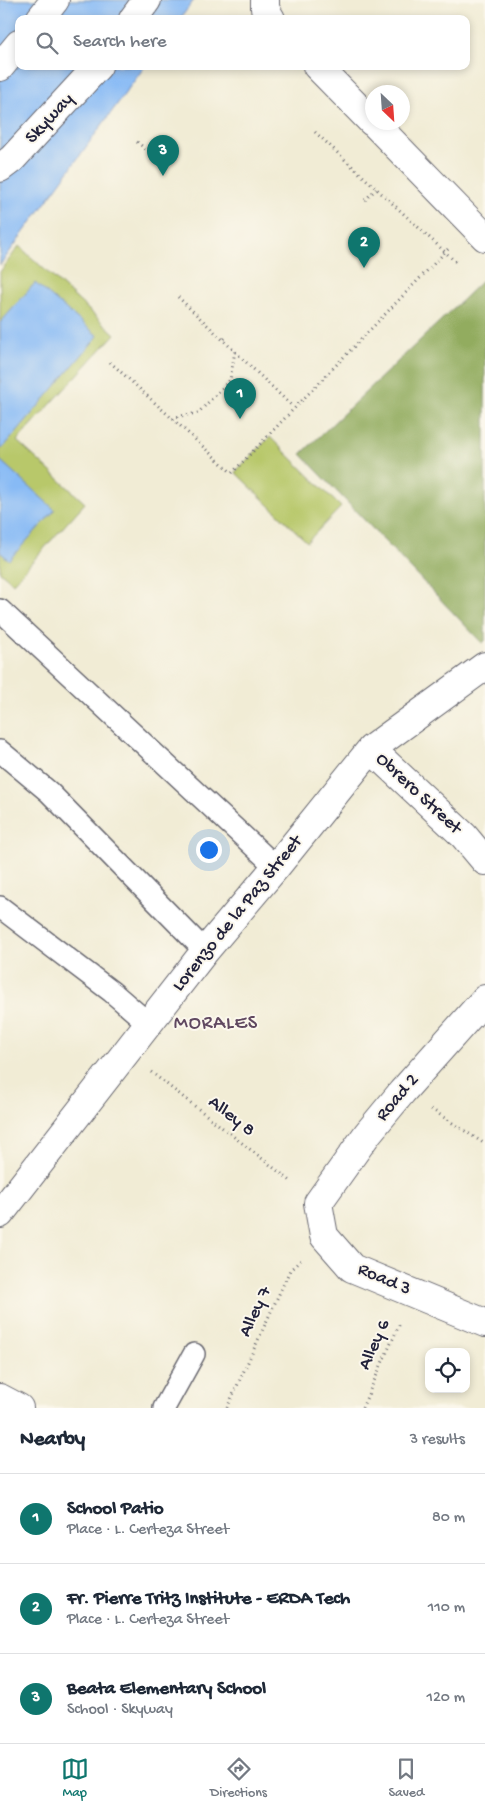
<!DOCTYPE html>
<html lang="en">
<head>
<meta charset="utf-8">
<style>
  body { margin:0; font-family:"Gochi Hand",sans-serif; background:#f6f6f7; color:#1f2937 }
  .controls { position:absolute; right:15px; bottom:15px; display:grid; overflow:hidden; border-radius:10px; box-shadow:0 2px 8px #0003 }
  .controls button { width:45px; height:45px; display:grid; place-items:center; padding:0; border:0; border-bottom:1px solid #e0e1e3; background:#fff; color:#1f2937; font:25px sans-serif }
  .compass { position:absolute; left:365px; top:85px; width:45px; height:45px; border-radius:50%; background:#fff; box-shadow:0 2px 8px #0003; rotate:155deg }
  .you { position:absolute; left:208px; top:849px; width:18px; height:18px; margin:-12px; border:4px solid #fff; border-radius:50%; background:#1a73e8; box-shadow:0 0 0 8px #1a73e833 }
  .badge { display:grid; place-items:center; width:32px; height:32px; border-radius:50%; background:#0f766e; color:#fff; font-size:16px; font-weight:700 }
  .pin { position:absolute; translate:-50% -41px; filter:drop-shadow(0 1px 2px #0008) }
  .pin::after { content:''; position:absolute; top:26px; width:18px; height:15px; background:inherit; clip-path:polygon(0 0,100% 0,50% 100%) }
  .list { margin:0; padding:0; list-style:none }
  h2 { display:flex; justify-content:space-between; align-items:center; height:65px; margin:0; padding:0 20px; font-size:21px }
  h2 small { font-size:16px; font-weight:400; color:#747a83 }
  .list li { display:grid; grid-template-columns:32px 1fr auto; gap:15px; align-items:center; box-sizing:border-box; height:90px; padding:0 20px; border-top:1px solid #e0e1e3 }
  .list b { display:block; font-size:19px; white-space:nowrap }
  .list p { margin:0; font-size:16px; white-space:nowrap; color:#747a83 }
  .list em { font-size:16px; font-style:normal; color:#747a83 }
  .icon { flex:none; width:28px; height:28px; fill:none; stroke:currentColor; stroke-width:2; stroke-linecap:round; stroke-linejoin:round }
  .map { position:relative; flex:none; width:485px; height:1408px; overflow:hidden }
  .search { position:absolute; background:#fff; box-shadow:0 2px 8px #0003; left:15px; right:15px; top:15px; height:55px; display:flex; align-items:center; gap:12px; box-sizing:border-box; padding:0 18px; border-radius:10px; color:#747a83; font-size:19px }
  .sheet { height:335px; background:#fff }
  nav { display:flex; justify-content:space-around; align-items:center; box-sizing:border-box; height:70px; border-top:1px solid #e0e1e3; background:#fff; font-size:14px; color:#747a83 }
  nav a { display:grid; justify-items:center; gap:2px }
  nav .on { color:#0f766e }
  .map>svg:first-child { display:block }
  .green { fill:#b8c86a; stroke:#6d7552 }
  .forest { fill:#92ac5e; stroke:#5a674c }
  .water { fill:#87baf5; stroke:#546e98 }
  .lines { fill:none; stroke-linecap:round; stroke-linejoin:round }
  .service-casing { stroke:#6a6971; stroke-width:24 }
  .minor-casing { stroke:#6a6971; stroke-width:30 }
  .motorway-casing { stroke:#6a6971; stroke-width:30 }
  .path { stroke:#6a6971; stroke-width:3; stroke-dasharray:1 4; stroke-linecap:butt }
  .service { stroke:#fff; stroke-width:21 }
  .minor { stroke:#fff; stroke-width:28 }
  .motorway { stroke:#fff; stroke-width:28 }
  .labels { text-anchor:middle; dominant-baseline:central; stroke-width:4; stroke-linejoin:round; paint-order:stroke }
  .street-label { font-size:19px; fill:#22223b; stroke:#fbf7ec }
  .neighbourhood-label { font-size:20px; letter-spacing:1px; fill:#604860; stroke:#fbf7ec }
</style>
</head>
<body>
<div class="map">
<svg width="485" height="1408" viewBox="0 0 485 1408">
  <rect width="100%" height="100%" fill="#fbf7ec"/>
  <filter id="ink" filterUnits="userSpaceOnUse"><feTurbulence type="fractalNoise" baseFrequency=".02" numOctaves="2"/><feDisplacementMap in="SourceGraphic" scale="10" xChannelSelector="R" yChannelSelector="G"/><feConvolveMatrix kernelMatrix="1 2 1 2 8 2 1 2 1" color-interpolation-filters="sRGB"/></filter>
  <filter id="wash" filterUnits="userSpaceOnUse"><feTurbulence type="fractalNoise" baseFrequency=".0096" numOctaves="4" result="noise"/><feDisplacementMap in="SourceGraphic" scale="20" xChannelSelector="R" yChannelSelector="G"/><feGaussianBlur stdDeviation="1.12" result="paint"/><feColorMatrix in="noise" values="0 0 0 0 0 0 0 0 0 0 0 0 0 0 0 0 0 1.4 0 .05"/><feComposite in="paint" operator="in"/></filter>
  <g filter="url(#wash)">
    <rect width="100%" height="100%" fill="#f1ecd5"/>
    <path class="green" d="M19 246 115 334 17 441 85 503 13 583 0 572V272Z
      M270 437 341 507 307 542 235 472Z"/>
    <path class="forest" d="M485 278V641L482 643 301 454Z"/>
    <path class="water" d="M0 0H194L180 19H19V66H145L0 265Z
      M35 283 98 336 2 449 0 447V323Z
      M0 460 55 510 9 560 0 552Z"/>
  </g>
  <g filter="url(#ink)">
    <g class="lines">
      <g class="service-casing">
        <path id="service" d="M0 610 276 867
          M0 751 49 792 205 951
          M0 907 112 992 149 1024
          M164 1408 194 1354"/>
      </g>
      <g class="minor-casing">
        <path id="minor" d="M265 0V9L271 19
          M317 66 372 122
          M373 122 485 237
          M371 749 464 836 485 861
          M485 999 402 1092 368 1133 318 1203 324 1236 352 1268 485 1323
          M0 1214 205 951 276 867 371 749 485 666
          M0 1398 19 1408"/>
      </g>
      <g class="motorway-casing">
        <path id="motorway" d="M40 19 55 0
          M133 19 147 0
          M0 67 19 44
          M0 168 12 159 98 66"/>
      </g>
      <path class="path" d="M315 132 458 264
        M137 142 165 165
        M365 200 376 189
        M178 297 223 340
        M225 338 223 340 293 407
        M110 362 232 473 450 247
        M173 419 175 417 198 413 230 380 235 351
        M151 1072 292 1182
        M431 1109 485 1144
        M227 1408 290 1270 301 1260
        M362 1408 400 1323"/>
      <use href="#service" class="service"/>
      <use href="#minor" class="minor"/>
      <use href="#motorway" class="motorway"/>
    </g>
  </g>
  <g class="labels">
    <g class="street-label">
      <text transform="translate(50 119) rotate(-47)">Skyway</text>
      <text transform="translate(418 794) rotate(43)">Obrero Street</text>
      <text transform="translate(238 914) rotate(-51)">Lorenzo de la Paz Street</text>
      <text transform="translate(398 1098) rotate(-50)">Road 2</text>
      <text transform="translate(231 1117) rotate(38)">Alley 8</text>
      <text transform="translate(384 1280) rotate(23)">Road 3</text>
      <text transform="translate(256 1312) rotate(-65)">Alley 7</text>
      <text transform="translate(375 1345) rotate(-66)">Alley 6</text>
    </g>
    <g class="neighbourhood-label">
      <text x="216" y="1024">MORALES</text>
    </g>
  </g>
</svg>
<div class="controls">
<button><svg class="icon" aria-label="locate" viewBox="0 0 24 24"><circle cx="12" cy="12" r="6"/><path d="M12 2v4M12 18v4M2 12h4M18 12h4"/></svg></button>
</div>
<svg class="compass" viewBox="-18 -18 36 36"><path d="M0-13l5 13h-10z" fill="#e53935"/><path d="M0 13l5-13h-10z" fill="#747a83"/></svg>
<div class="you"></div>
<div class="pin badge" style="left:240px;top:419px">1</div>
<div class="pin badge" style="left:364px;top:268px">2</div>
<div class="pin badge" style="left:163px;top:176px">3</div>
<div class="search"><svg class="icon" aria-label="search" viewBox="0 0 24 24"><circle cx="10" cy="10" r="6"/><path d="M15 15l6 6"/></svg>Search here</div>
</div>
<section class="sheet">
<h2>Nearby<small>3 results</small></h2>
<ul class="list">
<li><span class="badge">1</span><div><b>School Patio</b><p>Place · L. Certeza Street</p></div><em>80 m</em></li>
<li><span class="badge">2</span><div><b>Fr. Pierre Tritz Institute - ERDA Tech</b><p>Place · L. Certeza Street</p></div><em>110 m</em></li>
<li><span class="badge">3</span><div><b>Beata Elementary School</b><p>School · Skyway</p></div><em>120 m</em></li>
</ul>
</section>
<nav>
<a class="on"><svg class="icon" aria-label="map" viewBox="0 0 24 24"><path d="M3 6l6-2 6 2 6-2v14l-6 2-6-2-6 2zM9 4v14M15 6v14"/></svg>Map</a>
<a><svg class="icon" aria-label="directions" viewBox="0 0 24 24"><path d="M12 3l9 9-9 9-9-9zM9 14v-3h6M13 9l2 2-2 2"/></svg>Directions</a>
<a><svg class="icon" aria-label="saved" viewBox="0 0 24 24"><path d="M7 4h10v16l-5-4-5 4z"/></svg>Saved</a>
</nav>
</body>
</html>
